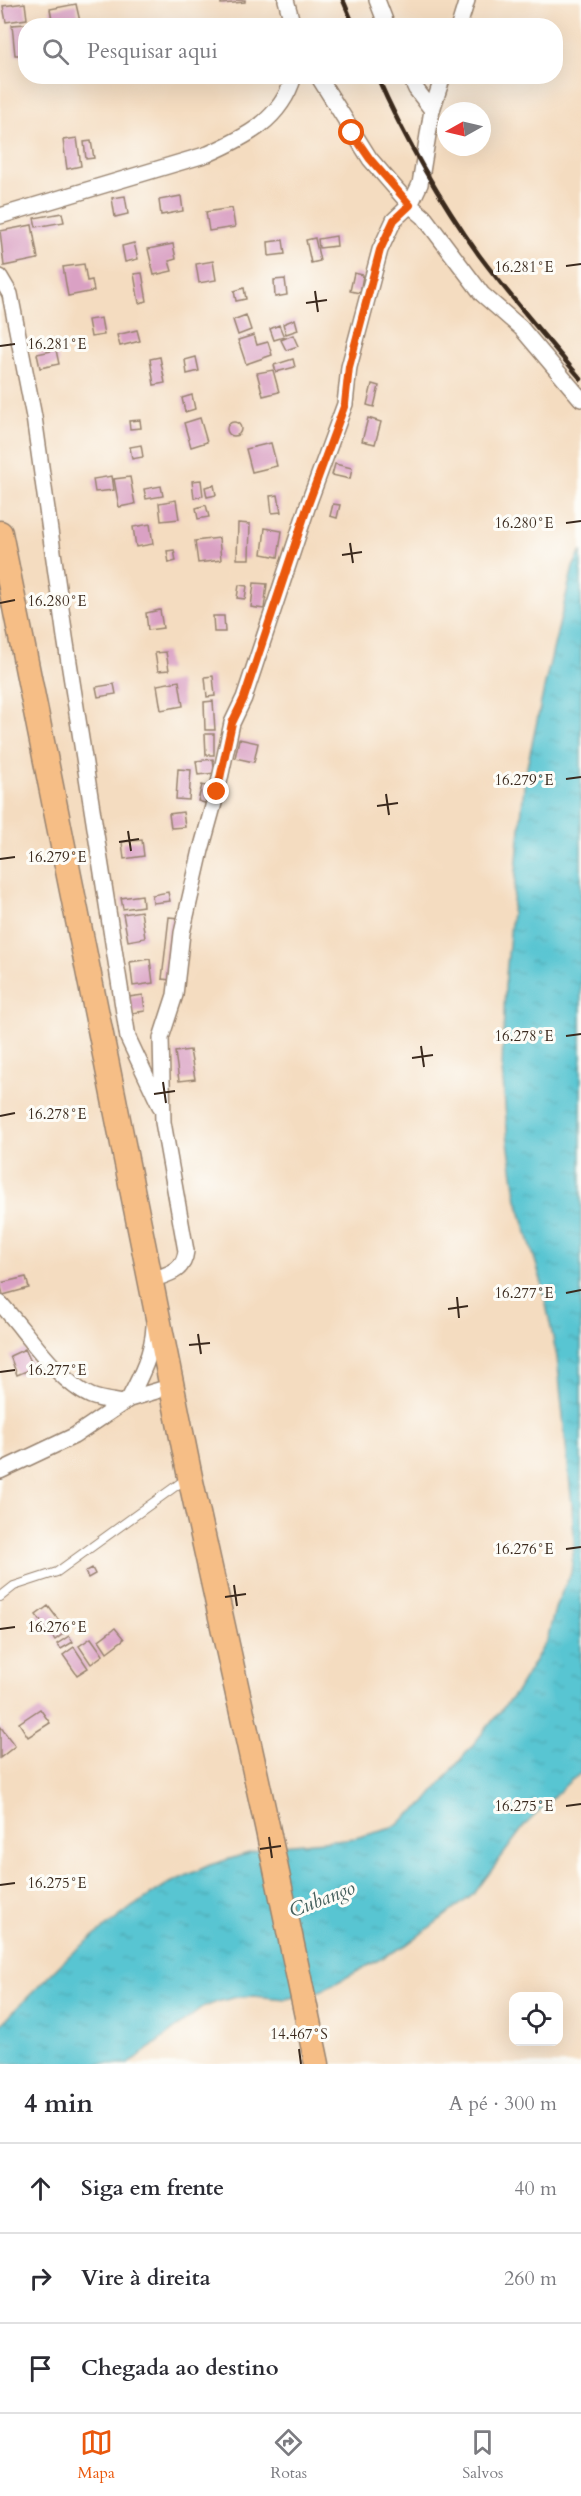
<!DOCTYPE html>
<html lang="pt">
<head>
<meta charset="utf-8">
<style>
  body { margin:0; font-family:Cardo,serif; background:#f2f2f3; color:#2b2b33 }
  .controls { position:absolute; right:18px; bottom:18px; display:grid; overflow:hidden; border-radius:12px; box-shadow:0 6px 24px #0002 }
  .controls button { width:54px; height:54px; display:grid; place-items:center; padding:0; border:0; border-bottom:2px solid #e1e1e2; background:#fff; color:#2b2b33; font:30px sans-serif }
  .compass { position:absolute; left:437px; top:102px; width:54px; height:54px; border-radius:50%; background:#fff; box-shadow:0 6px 24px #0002; rotate:262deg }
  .stop { position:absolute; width:18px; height:18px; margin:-14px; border:4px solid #ea580c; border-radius:50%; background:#fff }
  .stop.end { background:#ea580c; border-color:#fff; box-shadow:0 2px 6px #0008 }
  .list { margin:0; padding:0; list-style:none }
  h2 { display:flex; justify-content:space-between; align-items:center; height:78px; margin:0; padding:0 24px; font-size:26px }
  h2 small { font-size:20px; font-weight:400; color:#7c7c81 }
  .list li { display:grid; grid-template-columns:39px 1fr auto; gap:18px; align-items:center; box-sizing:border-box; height:90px; padding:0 24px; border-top:2px solid #e1e1e2 }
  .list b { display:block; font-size:22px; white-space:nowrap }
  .list em { font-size:20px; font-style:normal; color:#7c7c81 }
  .icon { flex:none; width:33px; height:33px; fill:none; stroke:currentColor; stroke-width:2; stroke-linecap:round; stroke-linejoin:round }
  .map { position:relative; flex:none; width:581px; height:2064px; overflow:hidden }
  .search { position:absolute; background:#fff; box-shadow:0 6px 24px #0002; left:18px; right:18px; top:18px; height:66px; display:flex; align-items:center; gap:15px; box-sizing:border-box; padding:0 21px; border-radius:24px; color:#7c7c81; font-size:22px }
  .sheet { height:348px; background:#fff }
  nav { display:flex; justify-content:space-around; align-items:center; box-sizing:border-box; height:84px; border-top:2px solid #e1e1e2; background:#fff; font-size:16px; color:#7c7c81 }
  nav a { display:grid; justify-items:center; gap:3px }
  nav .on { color:#ea580c }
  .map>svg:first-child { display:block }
  .water { fill:url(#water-ripples); stroke:#4a7878; stroke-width:1.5 }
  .building { fill:#daa1c4 }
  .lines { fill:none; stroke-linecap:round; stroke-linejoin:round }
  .lane-casing { stroke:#98836f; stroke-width:10 }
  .street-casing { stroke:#98836f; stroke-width:18 }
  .primary-casing { stroke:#98836f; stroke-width:27 }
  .lane { stroke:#fff; stroke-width:8 }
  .street { stroke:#fff; stroke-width:15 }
  .primary { stroke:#f6be86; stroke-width:24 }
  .rail { stroke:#3b2a1e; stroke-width:4.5 }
  .route { stroke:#ea580c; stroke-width:8 }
  .ticks { fill:none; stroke:#3b2a1e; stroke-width:2 }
  .labels { text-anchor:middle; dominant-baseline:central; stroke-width:6; stroke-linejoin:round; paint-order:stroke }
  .water-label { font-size:20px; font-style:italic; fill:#46605d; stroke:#fdfcf7 }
  .ticks-label { font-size:15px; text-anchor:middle; fill:#3b2a1e; stroke:#fdfcf7; stroke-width:6; stroke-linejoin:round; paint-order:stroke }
</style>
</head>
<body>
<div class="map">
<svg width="581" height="2064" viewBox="0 0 581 2064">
  <defs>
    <pattern id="water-ripples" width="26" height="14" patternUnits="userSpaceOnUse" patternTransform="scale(1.5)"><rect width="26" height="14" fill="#59c5d2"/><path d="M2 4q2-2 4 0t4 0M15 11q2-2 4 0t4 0" fill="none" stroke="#4ea9b4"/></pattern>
  </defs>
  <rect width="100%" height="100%" fill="#fdfcf7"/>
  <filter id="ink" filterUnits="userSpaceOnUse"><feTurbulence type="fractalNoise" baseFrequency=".0167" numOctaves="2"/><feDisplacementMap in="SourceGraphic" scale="12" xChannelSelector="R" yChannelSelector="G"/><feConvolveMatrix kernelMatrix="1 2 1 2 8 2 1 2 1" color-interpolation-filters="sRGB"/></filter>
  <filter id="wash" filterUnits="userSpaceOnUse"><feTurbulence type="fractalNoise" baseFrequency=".008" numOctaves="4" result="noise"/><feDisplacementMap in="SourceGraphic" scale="24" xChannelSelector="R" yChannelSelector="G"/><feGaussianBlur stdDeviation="1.35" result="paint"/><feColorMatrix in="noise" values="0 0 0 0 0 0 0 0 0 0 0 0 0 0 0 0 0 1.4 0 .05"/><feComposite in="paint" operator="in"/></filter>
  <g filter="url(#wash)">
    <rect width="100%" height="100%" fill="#f4dcc0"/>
    <path class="water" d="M581 551V1773L569 1782 525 1825 474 1894 406 1945 323 1990 286 1999 253 1996 237 1997 217 2002 202 2008 129 2064H0V2025L70 1955 132 1907 166 1885 210 1865 272 1846 355 1838 392 1828 425 1803 517 1691 547 1640 556 1605 571 1573 574 1542 572 1506 557 1357 541 1280 517 1200 508 1142 502 1069 505 986 525 776 547 675 573 567Z"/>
    <g id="blocks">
      <path class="building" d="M221 0H245V2L221 4Z
        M25 3 27 19 6 22 3 6Z
        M76 4 81 26H53L50 9Z
        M26 24V55H15L12 25Z
        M77 138 81 166 67 169 63 140Z
        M91 141 94 158 86 159 84 142Z
        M125 196 128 214 115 217 112 198Z
        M181 196 183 211 161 215 159 200Z
        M232 208 235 227 209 231 206 212Z
        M62 213 64 222 36 227 34 218Z
        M32 225 38 259 4 266 0 231Z
        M336 236 337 246 319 248 318 239Z
        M315 238 320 261 311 263 306 240Z
        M283 240 285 254 269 256 268 242Z
        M134 243 138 259 125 262 122 246Z
        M173 244 176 259 169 261 172 271 154 275 148 249Z
        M213 261 216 280 199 283 196 264Z
        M84 264 87 281 92 280 94 291 68 296 63 267Z
        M142 273 147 301 139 303 134 274Z
        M354 273 363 275 360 293 350 291Z
        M285 279 287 295 275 297 274 280Z
        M244 288 246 299 236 301 234 291Z
        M246 315 251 330 238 335 233 320Z
        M101 318 104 335 91 337 88 320Z
        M295 319 298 330 286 334 283 324Z
        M279 325 284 337 274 340 270 329Z
        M137 330 140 341 120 346 117 335Z
        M254 335 257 345 268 342 272 355 246 364 238 340Z
        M293 335 298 346 286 350 281 340Z
        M56 350 59 364 40 368 37 354Z
        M160 357 165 383 154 385 150 359Z
        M196 357 199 371 187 374 185 360Z
        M293 359 295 367 276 372 274 365Z
        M273 370 279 392 263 396 257 373Z
        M372 384 379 386 374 407 367 405Z
        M192 395 195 409 185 412 182 398Z
        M200 418 207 442 191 447 184 423Z
        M368 418 381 422 375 444 362 441Z
        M140 420 141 428 130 429 129 421Z
        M227 429a7 7 0 1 1 14 0a7 7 0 1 1-14 0Z
        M271 443 277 466 252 472 246 449Z
        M141 445 143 457 132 459 130 447Z
        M335 464 352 468 350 479 332 475Z
        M112 476 114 490 95 492 93 479Z
        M130 477 135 504 119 507 114 479Z
        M201 480 203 496 194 498 192 481Z
        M214 485 216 495 207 497 205 487Z
        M161 486 163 496 146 499 144 489Z
        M278 495 281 512 272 513 270 496Z
        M176 500 179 519 161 521 159 503Z
        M333 504 340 505 337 518 330 516Z
        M206 505 209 517 198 519 196 508Z
        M238 523 250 524 249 559H237Z
        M150 524 153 544 136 547 133 527Z
        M265 528 282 531 278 557 262 554Z
        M219 538 221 560 198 563 195 541Z
        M174 550 176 561 169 563 167 551Z
        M254 583 267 584 264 609 251 607Z
        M239 585 247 586 245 599 237 598Z
        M160 610 163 628 148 630 146 613Z
        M213 616H224L225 632H214Z
        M166 652 169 670 158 671 155 653Z
        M213 676 215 696 207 697 205 677Z
        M179 681 183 706 161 710 157 685Z
        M114 684 116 694 98 697 96 687Z
        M213 701 215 730H205L204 702Z
        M205 734H214V755H206Z
        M239 739 258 743 254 762 235 758Z
        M213 759 215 773 198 775 196 761Z
        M178 769 191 770 189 800 176 799Z
        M202 785 212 788 208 804 198 801Z
        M183 812 185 827 171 828 169 814Z
        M142 840 144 856 124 859 122 842Z
        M168 892 170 901 153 903 152 895Z
        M142 895 143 906 123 909 121 898Z
        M141 911 145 938 128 941 123 914Z
        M169 917 178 918 171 980 162 979Z
        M150 959 153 983 133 986 130 962Z
        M143 995 145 1011 132 1013 129 997Z
        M190 1050 195 1079 179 1081 175 1052Z
        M26 1277 29 1288 3 1295 0 1283Z
        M25 1349 34 1368 17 1375 10 1356Z
        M92 1568 95 1574 88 1578 85 1572Z
        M48 1606 67 1631 55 1640 36 1615Z
        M115 1628 124 1639 107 1652 99 1640Z
        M69 1636 73 1642 61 1649 57 1644Z
        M91 1638 103 1655 91 1664 79 1646Z
        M74 1647 88 1668 77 1675 63 1655Z
        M40 1709 50 1723 28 1737 19 1723Z
        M0 1726 15 1746 0 1758Z"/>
    </g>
  </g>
  <g filter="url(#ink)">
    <use href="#blocks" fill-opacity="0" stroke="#98836f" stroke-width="1.5"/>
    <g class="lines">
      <g class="lane-casing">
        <path id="lane" d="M0 1597 14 1586 57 1572 187 1478"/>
      </g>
      <g class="street-casing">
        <path id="street" d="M286 0 293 26
          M377 0 387 26
          M459 26 467 0
          M410 76 416 89 432 110 420 184 410 205 424 217 482 294 521 328 581 399
          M432 110 443 76
          M0 216 208 154C246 137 281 120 294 76
          M0 277 10 294 34 417 65 637 128 1038 160 1106
          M151 1280C168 1274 184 1272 186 1251L163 1122 161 1038 175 995 182 933 201 850 217 792 232 723 244 698 309 502 345 404 349 367 380 250 394 220 410 205 370 159 318 76
          M0 1303C25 1330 58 1382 91 1396 101 1400 113 1401 123 1403
          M129 1399C141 1376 153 1352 154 1326
          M0 1471 74 1436 129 1399 173 1386"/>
      </g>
      <g class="primary-casing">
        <path id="primary" d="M0 533 190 1477 267 1826 317 2064"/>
      </g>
      <use href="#lane" class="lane"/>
      <use href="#street" class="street"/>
      <use href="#primary" class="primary"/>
      <path class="rail" d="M343 0 354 26
        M377 76C403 136 441 202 479 255 511 298 546 338 581 379"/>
    </g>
  </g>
  <g class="lines" filter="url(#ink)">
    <path class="route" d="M217 792 232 723 244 698 309 502 345 404 349 367 380 250 394 220 410 205 370 159 352 133"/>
  </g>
  <path class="ticks" d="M566 266 581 264M315 291 318 312M306 303 327 300M0 346 15 344M566 523 581 521M350 543 353 563M342 555 362 552M0 603 15 600M566 779 581 777M386 794 389 815M377 806 398 803M128 831 131 851M119 842 139 839M0 859 15 857M566 1036 581 1034M421 1046 424 1067M412 1058 433 1055M163 1082 166 1103M154 1094 175 1091M0 1116 15 1113M566 1293 581 1290M457 1297 459 1318M448 1309 468 1306M198 1334 201 1354M189 1345 210 1343M0 1372 15 1370M566 1549 581 1547M234 1585 237 1606M225 1597 246 1594M0 1629 15 1627M566 1806 581 1804M269 1837 272 1858M260 1849 281 1846M0 1885 15 1883M299 2049 301 2064"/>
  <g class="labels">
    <g class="water-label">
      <text transform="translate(322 1899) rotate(-21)">Cubango</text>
    </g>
  </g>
  <g class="ticks-label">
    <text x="524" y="272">16.281°E</text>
    <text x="57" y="349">16.281°E</text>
    <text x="524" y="528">16.280°E</text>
    <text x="57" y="606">16.280°E</text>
    <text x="524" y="785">16.279°E</text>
    <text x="57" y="862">16.279°E</text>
    <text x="524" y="1041">16.278°E</text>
    <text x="57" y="1119">16.278°E</text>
    <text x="524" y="1298">16.277°E</text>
    <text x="57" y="1375">16.277°E</text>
    <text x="524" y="1554">16.276°E</text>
    <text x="57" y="1632">16.276°E</text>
    <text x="524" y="1811">16.275°E</text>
    <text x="57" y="1888">16.275°E</text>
    <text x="299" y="2039">14.467°S</text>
  </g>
</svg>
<div class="controls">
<button><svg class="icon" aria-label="locate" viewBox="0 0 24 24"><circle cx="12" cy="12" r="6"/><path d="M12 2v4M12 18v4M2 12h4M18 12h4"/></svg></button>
</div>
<svg class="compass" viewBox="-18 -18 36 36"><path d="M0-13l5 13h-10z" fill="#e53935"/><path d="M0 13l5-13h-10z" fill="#7c7c81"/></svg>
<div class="stop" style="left:352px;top:133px"></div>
<div class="stop end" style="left:217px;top:792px"></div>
<div class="search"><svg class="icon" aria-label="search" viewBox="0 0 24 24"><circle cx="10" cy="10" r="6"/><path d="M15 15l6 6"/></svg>Pesquisar aqui</div>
</div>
<section class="sheet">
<h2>4 min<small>A pé · 300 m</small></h2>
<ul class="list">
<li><svg class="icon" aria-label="ahead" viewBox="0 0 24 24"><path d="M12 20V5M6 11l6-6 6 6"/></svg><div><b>Siga em frente</b></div><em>40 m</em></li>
<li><svg class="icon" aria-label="right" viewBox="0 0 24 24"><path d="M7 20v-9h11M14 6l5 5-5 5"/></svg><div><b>Vire à direita</b></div><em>260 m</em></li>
<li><svg class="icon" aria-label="arrive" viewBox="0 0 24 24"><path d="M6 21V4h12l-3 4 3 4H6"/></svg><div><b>Chegada ao destino</b></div></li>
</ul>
</section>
<nav>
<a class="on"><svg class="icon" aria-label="map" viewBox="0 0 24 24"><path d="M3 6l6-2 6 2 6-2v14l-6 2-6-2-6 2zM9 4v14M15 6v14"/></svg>Mapa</a>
<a><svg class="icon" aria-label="directions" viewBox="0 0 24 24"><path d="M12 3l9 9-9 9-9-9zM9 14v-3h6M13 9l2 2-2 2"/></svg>Rotas</a>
<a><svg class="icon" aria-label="saved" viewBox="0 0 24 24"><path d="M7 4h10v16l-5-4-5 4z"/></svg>Salvos</a>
</nav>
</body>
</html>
